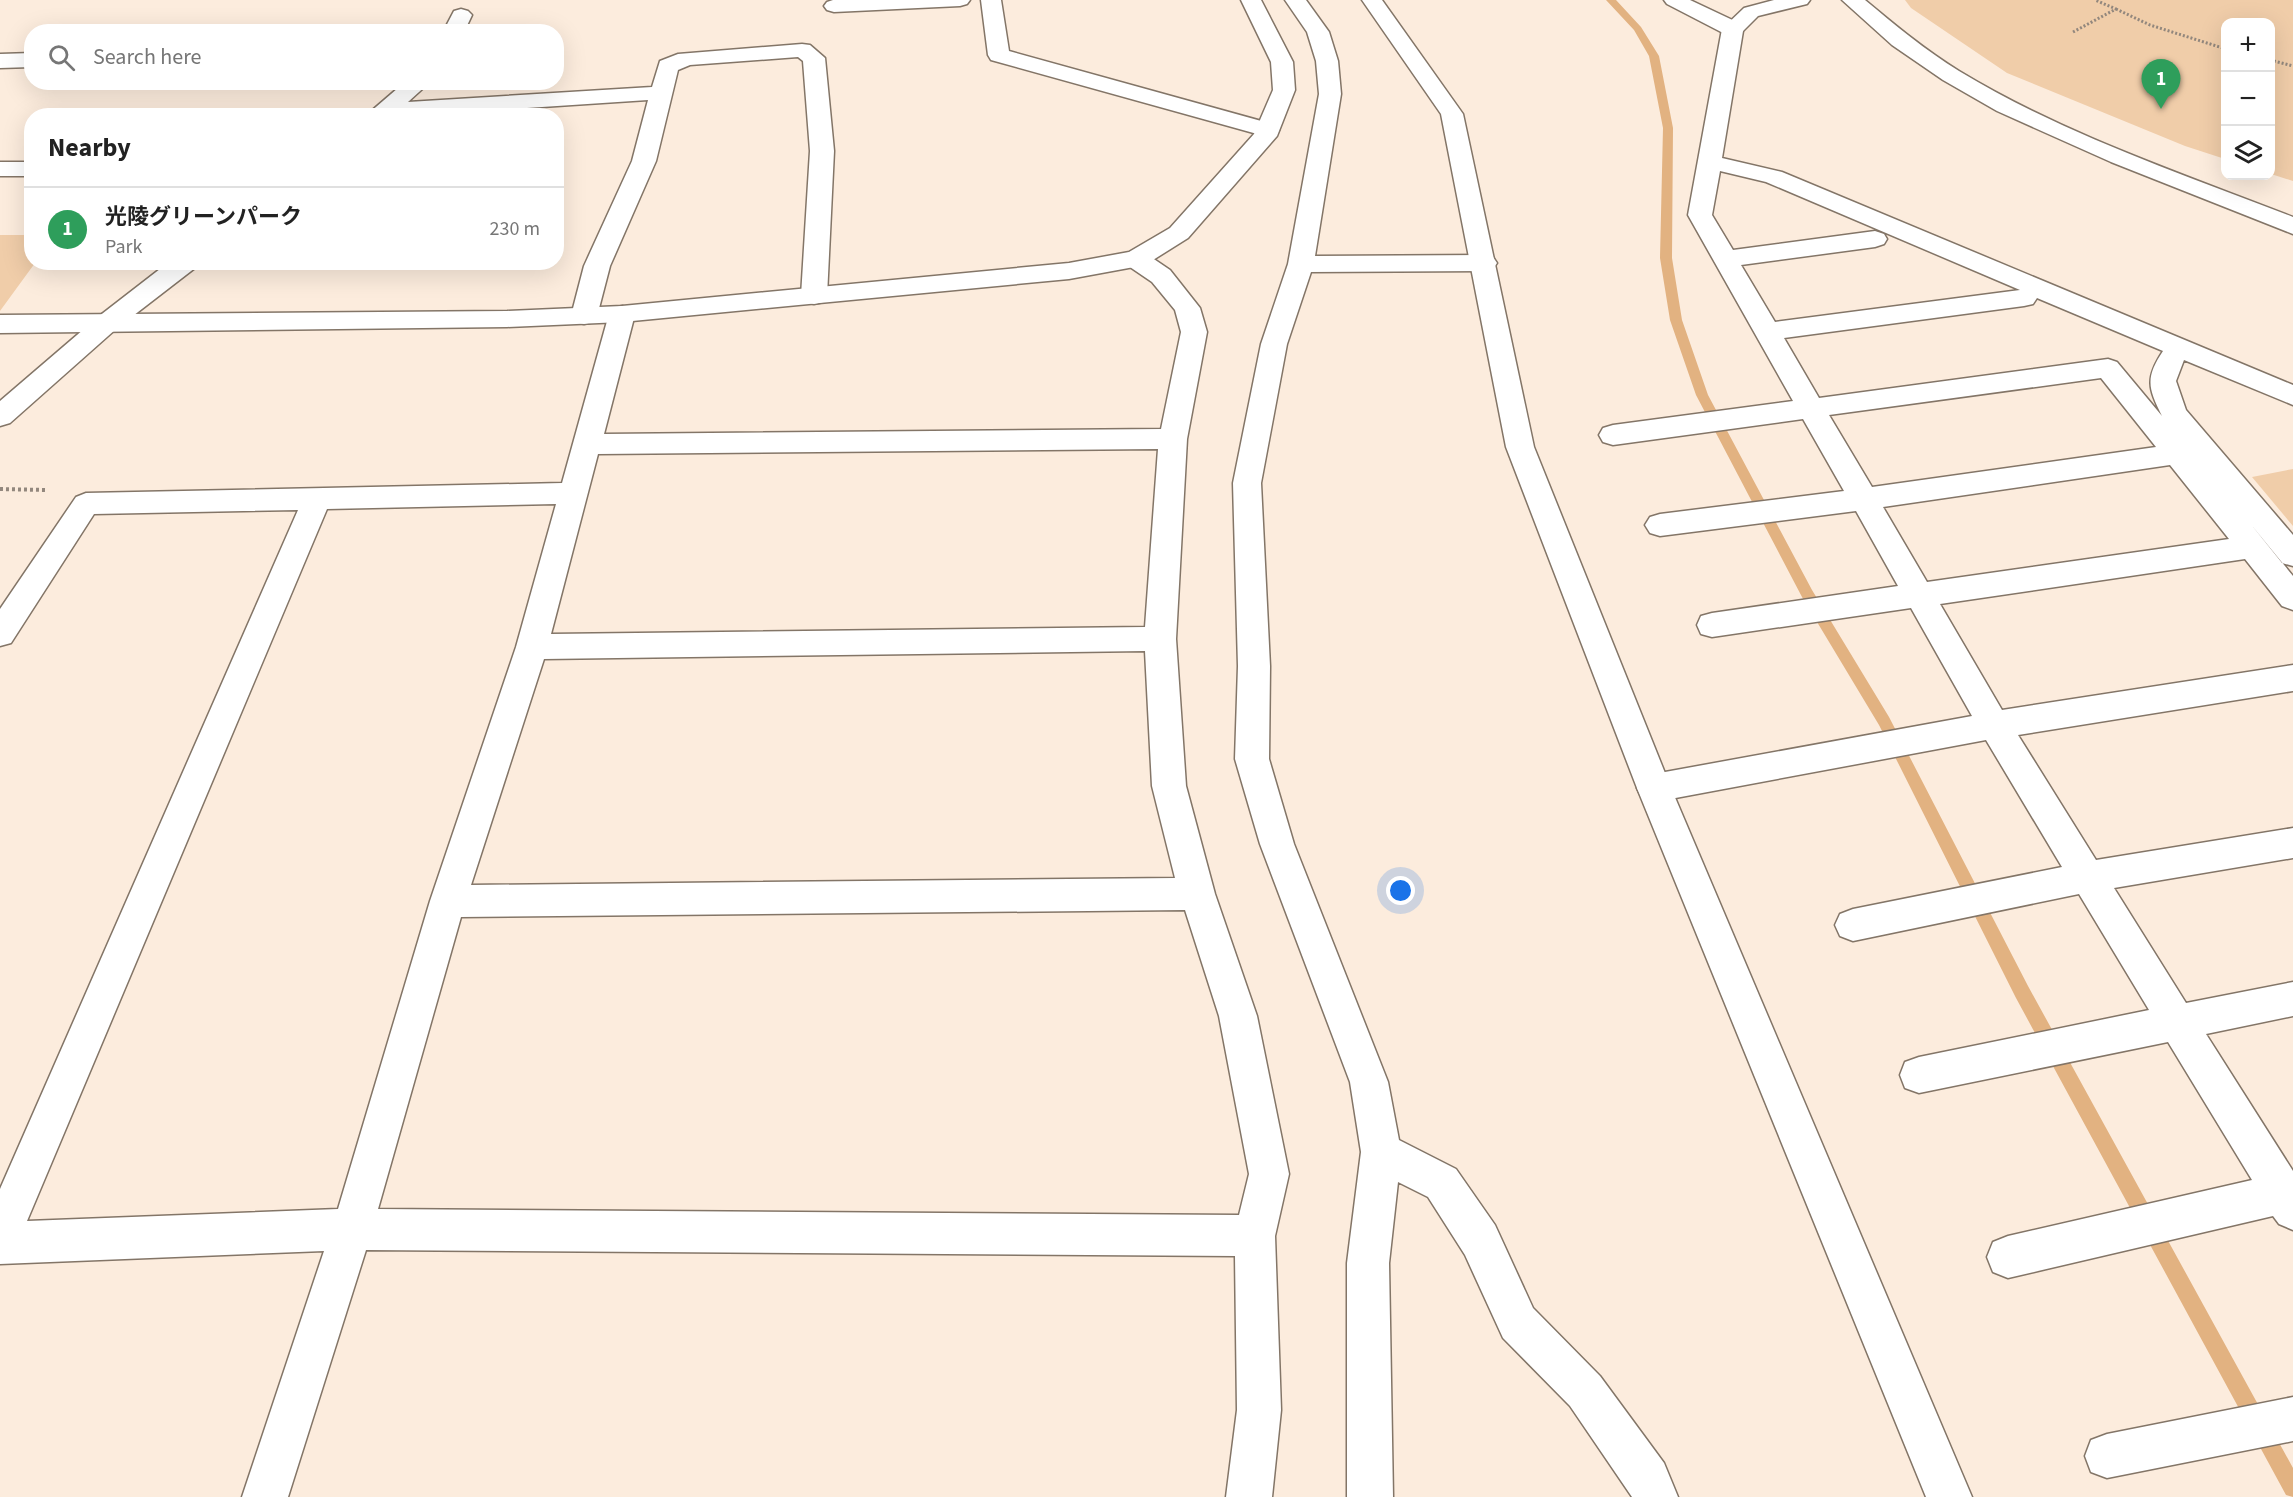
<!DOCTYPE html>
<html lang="en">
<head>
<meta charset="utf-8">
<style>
  body { margin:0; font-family:"Source Sans 3","Noto Sans JP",sans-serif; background:#f6f6f6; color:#222 }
  .controls { position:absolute; right:18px; top:18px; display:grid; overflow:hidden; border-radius:12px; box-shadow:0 6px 24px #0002 }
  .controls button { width:54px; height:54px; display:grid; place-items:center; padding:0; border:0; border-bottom:2px solid #e0e0e0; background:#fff; color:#222; font:30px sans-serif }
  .you { position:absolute; left:1401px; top:891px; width:21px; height:21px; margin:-15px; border:4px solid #fff; border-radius:50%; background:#1a73e8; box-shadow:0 0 0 9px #1a73e833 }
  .badge { display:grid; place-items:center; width:39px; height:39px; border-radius:50%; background:#0b8043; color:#fff; font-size:20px; font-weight:700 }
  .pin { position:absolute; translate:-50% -50px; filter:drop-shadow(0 2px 3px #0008) }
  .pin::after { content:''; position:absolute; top:32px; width:21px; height:18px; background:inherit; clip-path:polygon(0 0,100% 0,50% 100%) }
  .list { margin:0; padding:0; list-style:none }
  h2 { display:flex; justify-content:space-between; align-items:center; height:78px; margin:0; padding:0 24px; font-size:26px }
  h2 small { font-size:20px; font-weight:400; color:#767676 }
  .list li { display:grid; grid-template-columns:39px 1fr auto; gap:18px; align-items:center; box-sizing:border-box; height:84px; padding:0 24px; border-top:2px solid #e0e0e0 }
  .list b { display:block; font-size:22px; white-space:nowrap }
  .list p { margin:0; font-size:20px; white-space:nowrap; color:#767676 }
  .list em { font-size:20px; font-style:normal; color:#767676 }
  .icon { flex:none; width:33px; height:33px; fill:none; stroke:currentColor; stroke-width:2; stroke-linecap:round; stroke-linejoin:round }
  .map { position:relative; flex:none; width:2293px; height:1497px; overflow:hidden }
  .search { position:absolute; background:#fff; box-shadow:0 6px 24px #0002; left:24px; top:24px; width:540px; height:66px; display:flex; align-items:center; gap:15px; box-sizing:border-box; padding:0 21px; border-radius:24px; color:#767676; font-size:22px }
  .panel { position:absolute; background:#fff; box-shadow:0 6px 24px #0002; left:24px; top:108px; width:540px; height:162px; border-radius:24px }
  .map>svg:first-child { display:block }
  .green { fill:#f0cda9 }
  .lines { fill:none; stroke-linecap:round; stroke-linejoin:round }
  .stream { fill:#e2b281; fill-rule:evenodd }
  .minor-casing { stroke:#837567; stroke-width:3 }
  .tertiary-casing { stroke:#837567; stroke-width:3 }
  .path-far1 { stroke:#92877d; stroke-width:3; stroke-dasharray:2 2; stroke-linecap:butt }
  .path { stroke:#92877d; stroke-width:4; stroke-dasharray:3 3; stroke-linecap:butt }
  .minor { fill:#fff; fill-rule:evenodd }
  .tertiary { fill:#fff; fill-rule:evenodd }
</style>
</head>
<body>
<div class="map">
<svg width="2293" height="1497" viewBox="0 0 2293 1497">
  <rect width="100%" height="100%" fill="#fcecdd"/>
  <path class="green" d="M1905 0H2293V181L2271 174 2270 22H2226L2225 159 2185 146 2007 73 1911 8Z
    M0 235H31L32 262 35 263 0 311Z
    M2293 469V526L2252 477Z"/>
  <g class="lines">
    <path class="stream" d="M1606 0H1616L1641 27 1659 56 1673 128 1672 258 1682 320 1708 395 1812 590 1889 717 2028 986 2293 1468V1497L2286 1495 2016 998 1879 725 1802 597 1696 395 1670 320 1660 258 1663 128 1649 56 1634 30Z"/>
    <g class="minor-casing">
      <path id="minor" d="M833 0H970L967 4 960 6 834 12 827 10 824 6 827 2Z
        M981 0H1001L1009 51 1276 125 1279 130 1276 135 1268 137 991 60 988 55Z
        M1285 0H1306L1329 32 1338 61 1341 94 1315 256 1484 255 1493 257 1497 263 1493 269 1484 271 1311 272 1287 344 1261 483 1270 666 1269 759 1294 844 1388 1082 1399 1140 1456 1169 1495 1225 1533 1308 1600 1376 1664 1463 1678 1497H1632L1570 1406 1503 1338 1465 1255 1428 1197 1398 1182 1389 1263 1393 1497H1347V1263L1361 1152 1350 1082 1260 844 1235 759 1238 666 1233 483 1261 344 1288 264 1319 94 1316 61 1307 32Z
        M1774 0H1810L1807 4 1758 16 1743 31 1722 158 1782 172 2293 385V405L2184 360 2176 381 2186 410 2293 535V566L2282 563 2249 522 2293 576V610L2282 606 2245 559 1940 604 2002 710 2293 665V691L2018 735 2096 860 2293 828V858L2114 888 2186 1003 2293 982V1016L2206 1034 2293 1171V1230L2279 1224 2273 1216 2008 1278 1993 1272 1987 1257 1993 1242 2008 1236 2252 1180 2168 1042 1919 1093 1905 1088 1900 1075 1905 1062 1919 1057 2149 1010 2079 894 1853 941 1840 936 1835 925 1840 914 1853 909 2062 867 1986 740 1654 802 1642 798 1637 788 1642 778 1654 774 1972 716 1911 608 1712 637 1701 634 1697 625 1701 616 1712 613 1898 586 1856 511 1660 536 1650 533 1645 525 1650 517 1660 514 1844 491 1803 419 1613 445 1603 442 1599 435 1603 428 1613 425 1793 401 1688 215 1722 29 1744 8ZM1720 171 1766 182 2020 290 1775 322 1741 265 1875 247 1884 244 1887 239 1884 234 1875 231 1733 250 1712 215ZM2037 298 2163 351C2145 378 2148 388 2162 416L2117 362 2108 359 1819 398 1784 338 2024 306 2033 304ZM2101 378 2156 447 1872 487 1829 415ZM2170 465 2229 539 1927 582 1883 507Z
        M461 9 468 11 472 15 464 32H443L454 11Z
        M802 44 810 45 825 58 834 151 827 296 823 302 814 304 805 302 801 296 810 151 803 61 798 57 690 65 678 70 656 161 610 266 597 316 593 322 584 324 575 322 571 316 584 266 632 161 648 100 405 116H370L369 113 405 82H430L408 102 652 87 660 61 678 54Z
        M32 53V67L0 68V54Z
        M0 162H32V176H0Z
        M1136 251 1145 253 1170 270 1200 308 1207 332 1187 439 1176 639 1186 786 1215 894 1257 1016 1289 1174 1275 1236 1281 1410 1272 1497H1226L1237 1410 1235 1256 366 1250 288 1497H242L324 1251 0 1264V1189L298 510 94 514 11 643 0 646V609L76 497 86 493 562 483 609 314 613 308 622 306 631 308 635 314 604 434 1161 429 1181 332 1175 310 1152 282 1127 265 1123 259 1127 253ZM1158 449 1145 627 551 634 598 454ZM556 504 516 647 430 901 338 1209 27 1221 327 509ZM1145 651 1152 786 1175 878 471 885 544 659ZM1185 910 1219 1016 1249 1174 1239 1215 378 1209 461 917Z
        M169 262H198L195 268 116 329 10 423 0 426V401L98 317Z
        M2293 1397V1441L2107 1478 2091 1472 2085 1456 2091 1440 2107 1434Z"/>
    </g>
    <g class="tertiary-casing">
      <path id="tertiary" d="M1241 0H1261L1293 62 1295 90 1277 136 1188 238 1145 265 1069 279 622 322 507 327 0 333V315L507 311 622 306 1069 263 1129 252 1170 228 1254 134 1273 90 1271 62Z
        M1362 0H1382L1463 114 1534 447 1671 788 1972 1497H1926L1637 788 1506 447 1441 114Z
        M1664 0H1690L1741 24 1744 29 1741 34 1733 35 1725 34 1667 4Z
        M1842 0H1865C1895 25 1925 50 1959 71 2063 134 2180 173 2293 217V234L2111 162 1997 111 1943 80 1892 45Z"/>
    </g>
    <path class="path-far1" d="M2116 9 2150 25 2226 49
      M2073 32 2116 9 2095 0
      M2270 60 2293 66"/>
    <path class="path" d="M0 489 47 490"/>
    <use href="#minor" class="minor"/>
    <use href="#tertiary" class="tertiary"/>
  </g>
</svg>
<div class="controls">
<button>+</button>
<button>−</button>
<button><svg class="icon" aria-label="layers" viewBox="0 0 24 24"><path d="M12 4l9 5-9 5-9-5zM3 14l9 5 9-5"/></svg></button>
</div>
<div class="you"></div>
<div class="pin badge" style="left:2161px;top:109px;background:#2e9e5b">1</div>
<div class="search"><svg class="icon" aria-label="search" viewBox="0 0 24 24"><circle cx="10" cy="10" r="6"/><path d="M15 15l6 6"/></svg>Search here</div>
<section class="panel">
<h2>Nearby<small></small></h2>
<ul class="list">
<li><span class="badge" style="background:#2e9e5b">1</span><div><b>光陵グリーンパーク</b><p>Park</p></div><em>230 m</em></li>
</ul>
</section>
</div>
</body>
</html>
